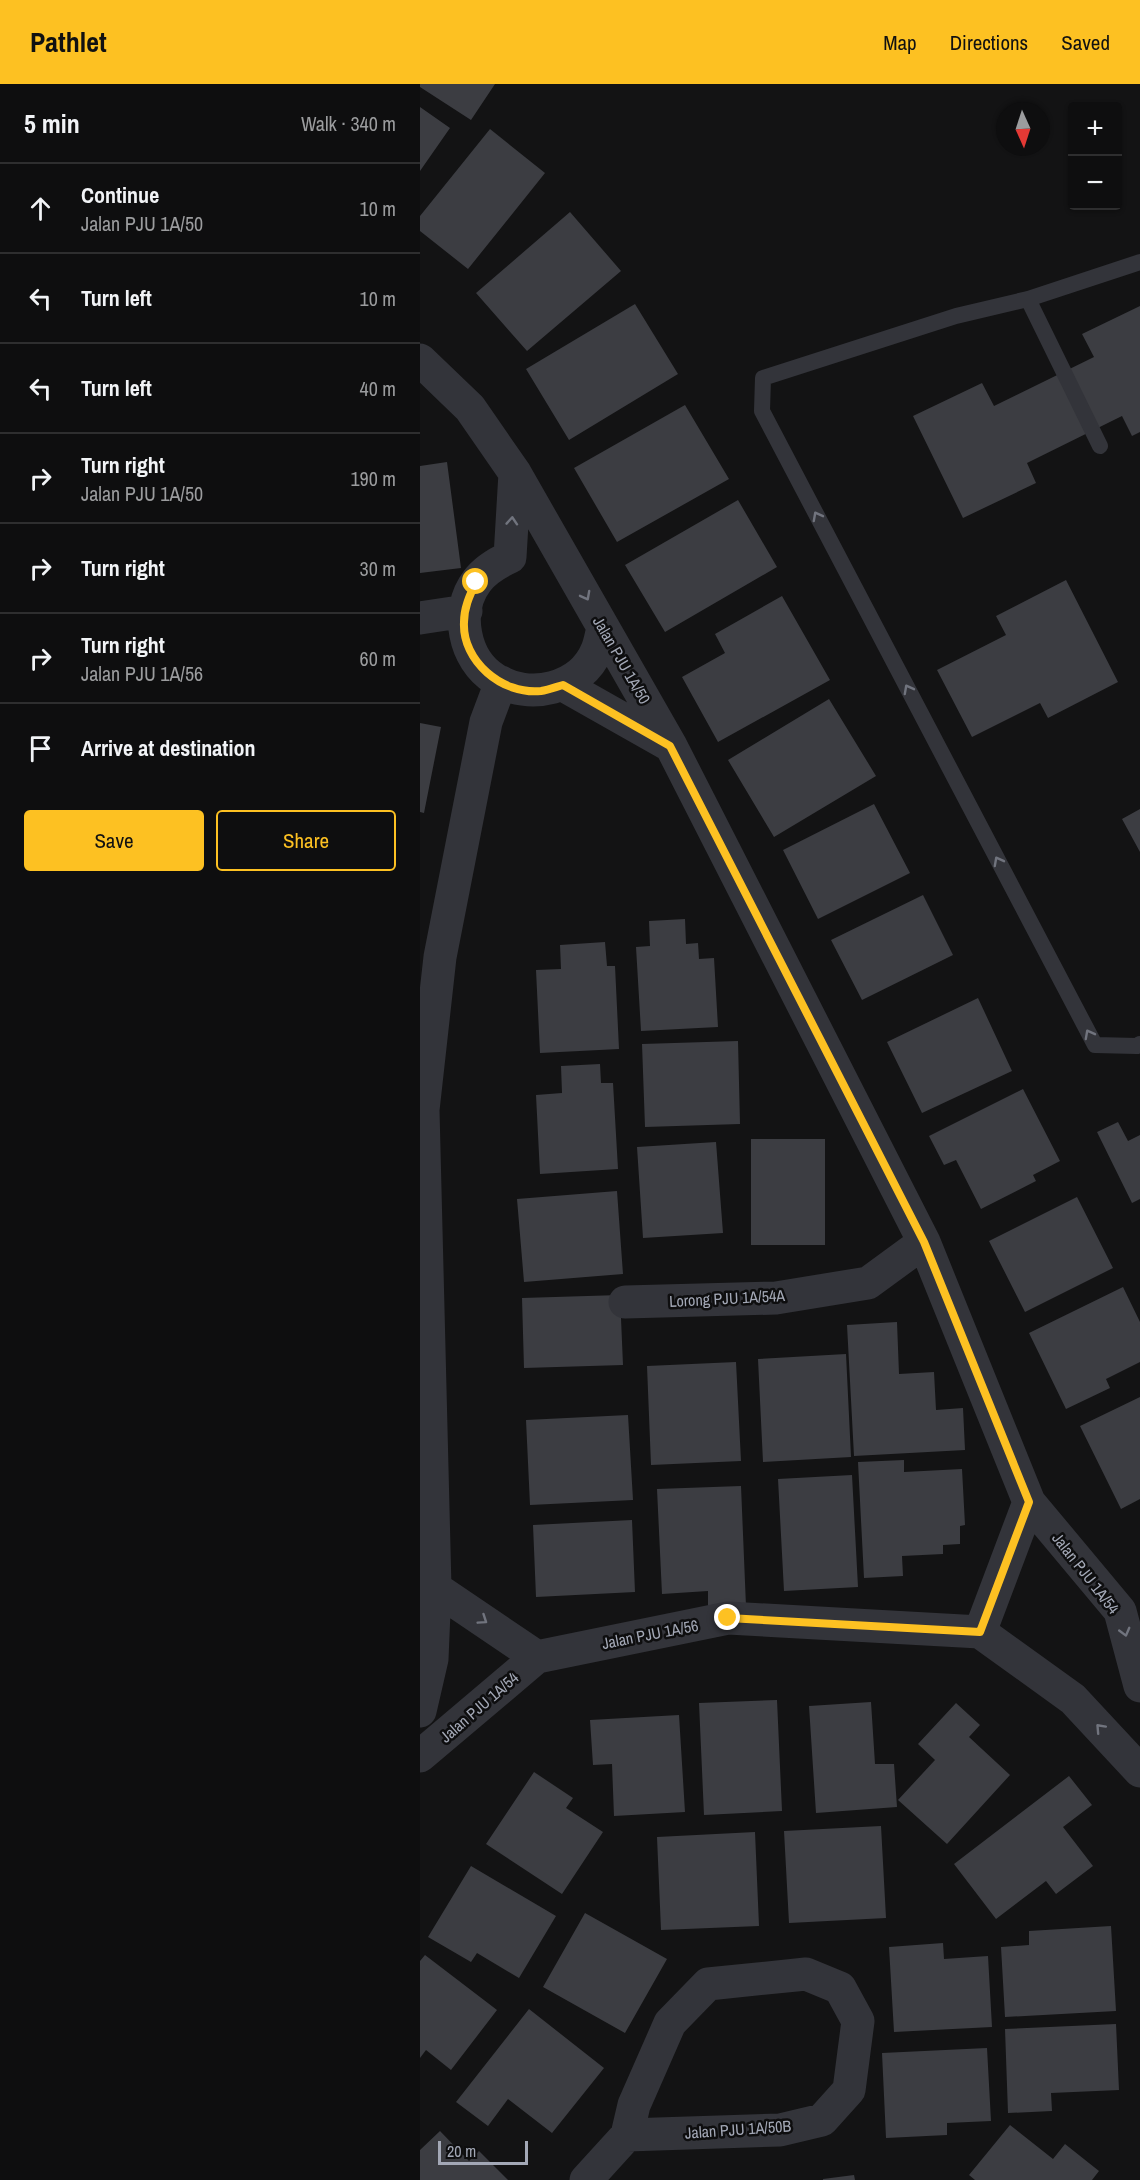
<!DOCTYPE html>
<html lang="en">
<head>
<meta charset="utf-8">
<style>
  body { margin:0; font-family:"Archivo Narrow",sans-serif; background:#171718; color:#f1f3f6 }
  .controls { position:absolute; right:18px; top:18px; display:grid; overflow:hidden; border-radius:6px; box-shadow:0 2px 4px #0004 }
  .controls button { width:54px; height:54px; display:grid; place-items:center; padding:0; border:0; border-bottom:2px solid #2e2e2f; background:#0e0e0f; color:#f1f3f6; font:30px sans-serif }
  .compass { position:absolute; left:576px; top:18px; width:54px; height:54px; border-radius:50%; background:#0e0e0f; box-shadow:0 2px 4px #0004; rotate:177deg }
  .scale { position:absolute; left:18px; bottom:15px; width:90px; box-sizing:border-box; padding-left:6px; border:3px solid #a3a8b6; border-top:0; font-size:16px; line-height:21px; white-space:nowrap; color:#a3a8b6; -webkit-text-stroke:4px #0e0e0f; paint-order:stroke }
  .stop { position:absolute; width:18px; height:18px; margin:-14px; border:4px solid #fdc122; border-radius:50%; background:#fff }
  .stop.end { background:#fdc122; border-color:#fff; box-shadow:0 2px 6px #0008 }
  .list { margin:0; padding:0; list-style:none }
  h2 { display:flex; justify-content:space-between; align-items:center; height:78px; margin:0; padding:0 24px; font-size:26px }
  h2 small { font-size:20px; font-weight:400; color:#9b9c9e }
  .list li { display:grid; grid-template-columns:39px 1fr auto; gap:18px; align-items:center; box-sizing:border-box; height:90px; padding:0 24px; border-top:2px solid #2e2e2f }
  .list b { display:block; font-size:22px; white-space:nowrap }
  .list p { margin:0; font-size:20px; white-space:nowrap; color:#9b9c9e }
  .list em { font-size:20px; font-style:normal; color:#9b9c9e }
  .actions { display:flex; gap:12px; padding:18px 24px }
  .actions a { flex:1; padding:14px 0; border:2px solid #fdc122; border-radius:6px; text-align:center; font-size:21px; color:#fdc122 }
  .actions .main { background:#fdc122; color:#111 }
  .icon { flex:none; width:33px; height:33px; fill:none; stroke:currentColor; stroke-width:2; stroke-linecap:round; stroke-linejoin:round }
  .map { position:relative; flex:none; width:720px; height:2096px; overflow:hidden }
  header { display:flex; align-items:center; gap:36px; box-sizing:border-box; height:84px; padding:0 30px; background:#fdc122; color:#111 }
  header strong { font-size:28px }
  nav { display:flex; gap:33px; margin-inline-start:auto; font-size:21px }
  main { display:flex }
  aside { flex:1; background:#0e0e0f }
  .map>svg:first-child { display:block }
  .building { fill:#3c3d42 }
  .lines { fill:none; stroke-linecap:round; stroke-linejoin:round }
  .lane { stroke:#33343a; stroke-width:16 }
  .street { stroke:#33343a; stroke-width:33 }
  .oneway { stroke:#71747e }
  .route { stroke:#fdc122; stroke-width:8 }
  .labels { text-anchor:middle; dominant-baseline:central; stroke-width:5; stroke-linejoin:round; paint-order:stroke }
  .street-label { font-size:16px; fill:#a3a8b6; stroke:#0e0e0f }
</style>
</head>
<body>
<header>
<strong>Pathlet</strong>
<nav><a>Map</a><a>Directions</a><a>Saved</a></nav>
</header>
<main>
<aside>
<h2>5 min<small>Walk · 340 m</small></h2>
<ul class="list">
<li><svg class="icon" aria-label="ahead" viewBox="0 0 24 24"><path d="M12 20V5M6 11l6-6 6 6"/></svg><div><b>Continue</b><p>Jalan PJU 1A/50</p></div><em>10 m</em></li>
<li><svg class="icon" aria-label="left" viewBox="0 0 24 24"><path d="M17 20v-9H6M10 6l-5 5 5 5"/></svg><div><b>Turn left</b></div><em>10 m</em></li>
<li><svg class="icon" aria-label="left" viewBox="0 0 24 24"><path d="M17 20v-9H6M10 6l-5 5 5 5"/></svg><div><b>Turn left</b></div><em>40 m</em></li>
<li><svg class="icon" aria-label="right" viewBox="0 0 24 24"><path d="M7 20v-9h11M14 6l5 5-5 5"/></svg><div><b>Turn right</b><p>Jalan PJU 1A/50</p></div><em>190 m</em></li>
<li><svg class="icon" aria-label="right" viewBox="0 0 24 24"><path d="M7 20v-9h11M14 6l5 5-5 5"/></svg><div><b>Turn right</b></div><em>30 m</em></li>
<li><svg class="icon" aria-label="right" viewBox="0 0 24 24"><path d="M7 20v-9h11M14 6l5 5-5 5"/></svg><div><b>Turn right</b><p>Jalan PJU 1A/56</p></div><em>60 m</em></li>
<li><svg class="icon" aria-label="arrive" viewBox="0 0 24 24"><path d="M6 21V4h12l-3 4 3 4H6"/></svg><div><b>Arrive at destination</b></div></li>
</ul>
<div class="actions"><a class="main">Save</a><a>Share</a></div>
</aside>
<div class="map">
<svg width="720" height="2096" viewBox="0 0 720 2096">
  <rect width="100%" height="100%" fill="#131314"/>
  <path class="building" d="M0 0H75L51 36 0 3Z
    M0 23 30 44 0 87Z
    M70 45 125 89 48 185 0 147V132Z
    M150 128 201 187 107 267 56 209Z
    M215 220 258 290 149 356 106 285Z
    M720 222V348L712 352 702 332 607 379 616 399 543 434 493 332 562 299 574 322 674 273 662 250Z
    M265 321 309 395 197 458 154 384Z
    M27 378 41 484 0 489V382Z
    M318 416 357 483 245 548 205 481Z
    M646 496 698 598 628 634 620 619 552 653 517 586 586 551 576 532Z
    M362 512 410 596 298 658 262 593 305 569 295 550Z
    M409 615 456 692 354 753 308 676Z
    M0 639 21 643 4 729 0 728Z
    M454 720 490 789 398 835 363 766Z
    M720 725V768L702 735Z
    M503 811 533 871 442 916 411 856Z
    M265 835 266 860 278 859 279 875 294 874 298 943 221 947 216 863 230 862 229 837Z
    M185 858 187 882H195L199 965 120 969 116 886 141 885 140 861Z
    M558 914 592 987 502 1029 467 958Z
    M318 957 320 1040 225 1043 222 960Z
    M180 980 181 999H193L198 1085 120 1090 116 1011 142 1009 141 982Z
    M603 1005 640 1077 613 1091 616 1097 561 1125 536 1076 524 1081 509 1052Z
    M698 1038 708 1057 720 1051V1115L712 1119 677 1048Z
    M331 1055H405V1161H331Z
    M296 1058 303 1149 223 1154 217 1063Z
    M197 1107 203 1190 104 1198 97 1115Z
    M657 1113 693 1184 605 1228 569 1157Z
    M703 1203 720 1238V1278L686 1295 690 1304 646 1325 609 1249Z
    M200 1211 203 1281 104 1284 102 1214Z
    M477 1238 479 1290 514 1288 516 1326 543 1324 545 1366 434 1372 427 1241Z
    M426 1270 431 1373 343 1378 338 1275Z
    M316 1278 321 1377 231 1381 227 1282Z
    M720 1313V1415L701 1425 660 1342Z
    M208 1331 213 1416 110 1421 106 1336Z
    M484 1376V1388L542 1385 545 1441 540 1442V1460L523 1461V1470L482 1472 483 1492 444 1494 438 1378Z
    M432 1391 438 1503 364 1507 358 1395Z
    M321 1402 326 1522 288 1523V1507L242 1510 237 1405Z
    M212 1436 215 1508 116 1513 113 1441Z
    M357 1616 362 1727 284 1731 279 1619Z
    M451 1618 455 1680H474L477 1723 396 1729 389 1622Z
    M536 1619 560 1641 549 1653 590 1691 527 1760 478 1716 515 1676 498 1660Z
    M259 1631 265 1728 194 1732 192 1680 173 1681 170 1636Z
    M114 1688 153 1714 146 1724 183 1748 142 1810 66 1760Z
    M649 1692 672 1721 643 1743 673 1782 636 1810 626 1797 576 1835 534 1780Z
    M461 1742 466 1834 369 1839 364 1747Z
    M335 1748 339 1842 241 1846 237 1753Z
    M51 1782 136 1832 99 1894 57 1869 51 1878 8 1853Z
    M165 1829 247 1875 205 1949 123 1903Z
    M691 1842 696 1927 585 1933 581 1863 609 1861V1847Z
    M523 1859 524 1875 568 1872 572 1943 474 1948 469 1863Z
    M5 1871 77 1926 31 1986 6 1966 0 1974V1877Z
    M109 1925 184 1984 132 2049 88 2015 68 2042 36 2018Z
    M696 1940 699 2006 631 2009 632 2027 588 2029 585 1945Z
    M567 1964 571 2037 527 2039V2051L466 2054 462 1969Z
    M590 2041 633 2075 645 2060 679 2087 672 2096H555L549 2091Z
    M20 2047 49 2077 59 2067 88 2096H0V2066Z
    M434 2091 435 2096H403V2095Z"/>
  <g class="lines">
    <path class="lane" d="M720 178 608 215 536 232 343 294 342 327 675 961 717 962 720 960
      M608 215 680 362"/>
    <path class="street" d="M0 276 50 324 95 389 251 662 504 1158 609 1418 700 1527 720 1602
      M95 389 90 473C77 479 65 486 57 497 34 527 44 576 75 595 109 617 161 605 177 566 180 559 181 551 183 544
      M0 534 46 527
      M143 601 249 661
      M205 1218 356 1214 448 1199 504 1158
      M15 1504 117 1573
      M560 1548 653 1615 720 1687
      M560 1548 609 1418
      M0 1627 12 1575 15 1504 3 1026 20 873 66 638 81 598
      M0 1672 117 1573 308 1534 560 1548
      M386 1890 420 1904 438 1937 429 2006 402 2036 360 2046 207 2051 214 2021 250 1939 288 1900Z
      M166 2096 207 2051"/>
  </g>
  <defs><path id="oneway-chevron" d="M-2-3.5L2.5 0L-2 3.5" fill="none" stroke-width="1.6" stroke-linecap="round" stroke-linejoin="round" transform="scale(1.5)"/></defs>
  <g class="oneway">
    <use href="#oneway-chevron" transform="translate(397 432) rotate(-118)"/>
    <use href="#oneway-chevron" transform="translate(92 437) rotate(-86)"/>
    <use href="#oneway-chevron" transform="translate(166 512) rotate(62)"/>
    <use href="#oneway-chevron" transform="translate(488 605) rotate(-118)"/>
    <use href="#oneway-chevron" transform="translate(578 777) rotate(-118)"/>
    <use href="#oneway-chevron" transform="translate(669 950) rotate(-118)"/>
    <use href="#oneway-chevron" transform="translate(63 1536) rotate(34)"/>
    <use href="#oneway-chevron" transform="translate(705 1548) rotate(75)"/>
    <use href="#oneway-chevron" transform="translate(680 1644) rotate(-133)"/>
  </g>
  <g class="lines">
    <path class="route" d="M56 498C50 511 44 523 44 538 42 577 82 611 121 607 128 606 136 603 143 601L250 662 504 1158 609 1418 560 1548 308 1534"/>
  </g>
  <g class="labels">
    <g class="street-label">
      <text transform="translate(202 576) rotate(60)">Jalan PJU 1A/50</text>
      <text transform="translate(307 1214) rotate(-3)">Lorong PJU 1A/54A</text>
      <text transform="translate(666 1489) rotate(52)">Jalan PJU 1A/54</text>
      <text transform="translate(230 1550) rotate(-11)">Jalan PJU 1A/56</text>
      <text transform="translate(59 1623) rotate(-41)">Jalan PJU 1A/54</text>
      <text transform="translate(318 2045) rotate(-4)">Jalan PJU 1A/50B</text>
    </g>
  </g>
</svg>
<div class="controls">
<button>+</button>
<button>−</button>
</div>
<svg class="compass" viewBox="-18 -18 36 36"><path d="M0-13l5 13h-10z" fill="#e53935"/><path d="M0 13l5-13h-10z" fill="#9b9c9e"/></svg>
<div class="scale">20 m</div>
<div class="stop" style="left:56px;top:498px"></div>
<div class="stop end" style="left:308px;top:1534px"></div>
</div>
</main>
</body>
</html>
